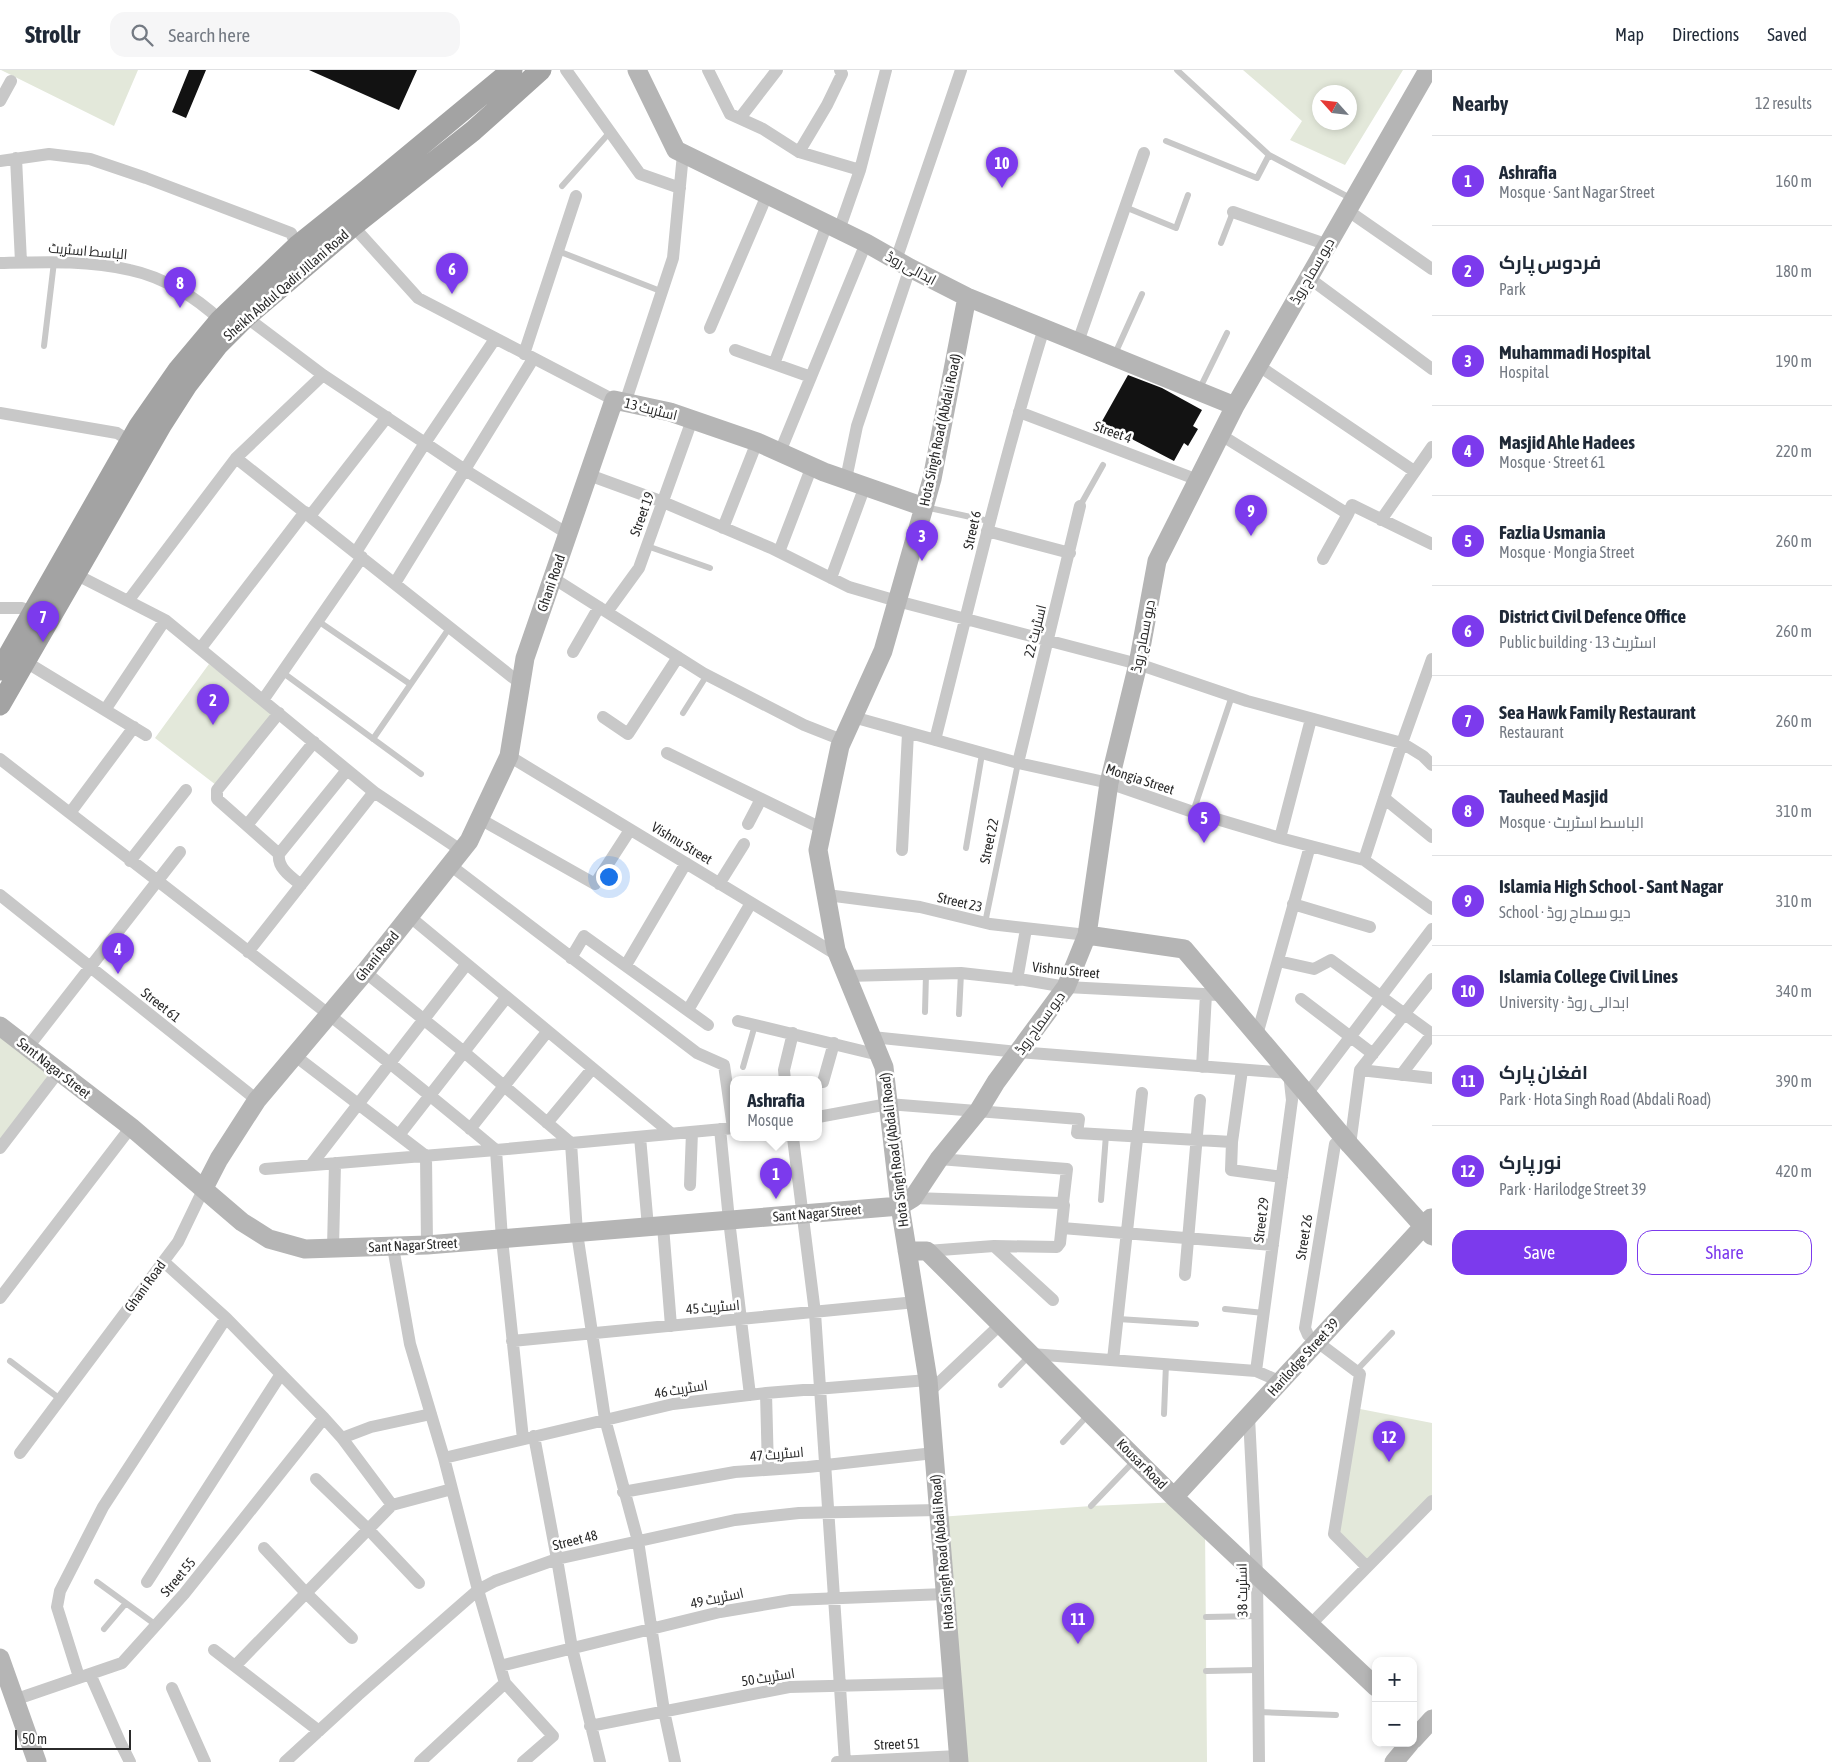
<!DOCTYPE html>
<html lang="en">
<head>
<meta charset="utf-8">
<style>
  body { margin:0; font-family:"Asap Condensed",Cairo,sans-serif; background:#f6f6f7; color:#1f2937 }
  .controls { position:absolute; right:15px; bottom:15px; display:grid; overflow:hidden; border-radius:10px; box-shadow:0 2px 8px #0003 }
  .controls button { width:45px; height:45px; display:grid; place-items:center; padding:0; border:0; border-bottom:1px solid #e0e1e3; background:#fff; color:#1f2937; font:25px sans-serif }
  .compass { position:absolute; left:1312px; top:15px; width:45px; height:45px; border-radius:50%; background:#fff; box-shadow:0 2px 8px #0003; rotate:297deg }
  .scale { position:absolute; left:15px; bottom:12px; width:116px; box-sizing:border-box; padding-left:5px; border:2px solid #2b2b2b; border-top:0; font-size:14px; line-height:18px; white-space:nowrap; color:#2b2b2b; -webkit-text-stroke:4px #fff; paint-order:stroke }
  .you { position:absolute; left:608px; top:806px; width:18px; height:18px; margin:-12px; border:4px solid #fff; border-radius:50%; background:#1a73e8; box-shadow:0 0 0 8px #1a73e833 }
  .badge { display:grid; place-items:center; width:32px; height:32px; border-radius:50%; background:#7c3aed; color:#fff; font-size:16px; font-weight:700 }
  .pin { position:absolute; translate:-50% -41px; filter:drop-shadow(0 1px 2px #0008) }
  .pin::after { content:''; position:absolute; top:26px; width:18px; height:15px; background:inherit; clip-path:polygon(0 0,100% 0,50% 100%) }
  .popup { position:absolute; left:730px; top:1006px; width:92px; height:65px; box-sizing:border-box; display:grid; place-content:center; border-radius:10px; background:#fff; filter:drop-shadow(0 1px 4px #0005); font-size:16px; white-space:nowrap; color:#747a83 }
  .popup b { font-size:19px; color:#1f2937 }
  .popup::after { content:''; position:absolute; left:50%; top:100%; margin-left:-10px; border:10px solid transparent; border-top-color:#fff }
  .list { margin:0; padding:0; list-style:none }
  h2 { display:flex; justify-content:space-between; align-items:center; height:65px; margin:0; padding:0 20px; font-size:21px }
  h2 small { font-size:16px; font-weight:400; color:#747a83 }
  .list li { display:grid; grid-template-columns:32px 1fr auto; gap:15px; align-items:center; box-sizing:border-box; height:90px; padding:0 20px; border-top:1px solid #e0e1e3 }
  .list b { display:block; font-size:19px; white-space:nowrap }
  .list p { margin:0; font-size:16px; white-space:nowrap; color:#747a83 }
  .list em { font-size:16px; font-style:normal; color:#747a83 }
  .actions { display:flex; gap:10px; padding:15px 20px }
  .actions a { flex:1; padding:11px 0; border:1px solid #7c3aed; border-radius:15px; text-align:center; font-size:18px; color:#7c3aed }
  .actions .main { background:#7c3aed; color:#fff }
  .icon { flex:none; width:28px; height:28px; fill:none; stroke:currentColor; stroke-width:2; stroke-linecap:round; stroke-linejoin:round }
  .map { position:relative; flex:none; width:1432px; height:1692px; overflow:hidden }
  header { display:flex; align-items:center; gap:30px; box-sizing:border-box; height:70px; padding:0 25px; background:#fff; border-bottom:1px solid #e0e1e3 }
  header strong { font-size:24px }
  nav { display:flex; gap:28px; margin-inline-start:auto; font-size:18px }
  .search { width:350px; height:45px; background:#f6f6f7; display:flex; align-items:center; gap:12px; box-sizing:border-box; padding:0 18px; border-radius:15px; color:#747a83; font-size:19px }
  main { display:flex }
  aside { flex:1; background:#fff }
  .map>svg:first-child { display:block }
  .green { fill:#e3e8da; fill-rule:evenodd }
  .building { fill:#121212 }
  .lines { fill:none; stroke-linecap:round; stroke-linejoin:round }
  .lane { stroke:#c8c8c8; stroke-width:6 }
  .street { stroke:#c8c8c8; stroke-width:12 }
  .secondary { stroke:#b5b5b5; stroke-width:19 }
  .primary { stroke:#a3a3a3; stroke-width:21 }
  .labels { text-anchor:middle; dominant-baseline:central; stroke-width:5; stroke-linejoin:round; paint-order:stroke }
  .street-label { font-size:14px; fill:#2b2b2b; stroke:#fff }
</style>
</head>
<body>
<header>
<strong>Strollr</strong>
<div class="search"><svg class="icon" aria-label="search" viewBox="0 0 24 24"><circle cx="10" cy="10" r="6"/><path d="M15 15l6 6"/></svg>Search here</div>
<nav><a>Map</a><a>Directions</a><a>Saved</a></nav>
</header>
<main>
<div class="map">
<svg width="1432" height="1692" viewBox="0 0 1432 1692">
  <rect width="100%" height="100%" fill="#fff"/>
  <path class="green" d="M1 0H138L114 56Z
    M1243 0H1403L1345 95 1290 70 1302 51ZM1320 22H1350V52H1320Z
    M209 594 273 643 216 715 155 668Z
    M0 956 59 1001 0 1072Z
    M1355 1338 1432 1353V1431L1367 1497 1334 1464Z
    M1180 1432 1205 1456 1207 1692H959L939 1447 1091 1436Z"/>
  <path class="building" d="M189 0H206L186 48 172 42Z
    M309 0H417L399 40Z
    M1128 305 1162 318 1202 340 1193 356 1198 359 1188 376 1184 373 1174 391 1101 353Z"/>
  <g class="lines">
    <path class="lane" d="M1177 0 1269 85 1352 129
      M1166 71 1257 108 1269 85
      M562 116 610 62
      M1125 137 1176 158 1188 125
      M1221 173 1233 142
      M558 181 663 222
      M44 276 54 192
      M1114 286 1142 224
      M1199 320 1227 263
      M1080 436 1103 395
      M925 437 989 451
      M647 476 710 498
      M318 551 410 614
      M282 602 421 704
      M683 643 707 605
      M373 669 450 557
      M1193 742 1232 626
      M966 778 982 684
      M985 853 1018 693
      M925 942 926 904
      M959 944 961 903
      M743 997 755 955
      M1101 1130 1106 1065
      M1225 1239 1264 1243
      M1118 1249 1196 1254
      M10 1291 60 1329
      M1356 1301 1392 1263
      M1001 1315 1030 1285
      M1164 1344 1166 1294
      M1063 1372 1089 1344
      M1091 1436 1135 1390
      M97 1512 156 1555
      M1206 1547 1257 1546
      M104 1559 126 1533
      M1206 1601 1258 1600
      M1258 1642 1336 1645"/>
    <path class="street" d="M566 0 640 104 680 118
      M708 0 730 44 763 59 799 82 860 100
      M0 31 11 11
      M740 48 777 0
      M799 82 827 35 842 4 840 0
      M16 88 21 192
      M0 91 49 84 90 89 146 108 291 163 297 176
      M1347 140 1432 199
      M1233 142 1328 175
      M353 156 418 228 614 330
      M839 160 860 100 886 0
      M896 190 961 0
      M0 193C43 192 88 190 130 200 163 207 196 227 220 250
      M1309 208 1432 299
      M246 247 323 305 425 373 465 400 568 464
      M710 258 767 125
      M1078 272 1144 83
      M735 280 811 307
      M524 284 576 126
      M774 294 827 154
      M1259 296 1414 401
      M323 305 236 388 128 531 165 550 374 722
      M625 333 673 188 683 84
      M1019 342 1198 410
      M0 343 117 363 130 371
      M1221 365 1348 444 1323 489
      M780 382 866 173
      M236 388 521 614
      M589 405 663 432 771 478 849 517 897 531 1138 594 1247 631 1402 673 1423 686 1432 695
      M846 409 857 356 910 198
      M1348 444 1352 435 1432 474
      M310 446 387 347
      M1381 450 1432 377
      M723 458 757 372
      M987 461 1070 483
      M356 482 425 373 495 269
      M779 482 812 396
      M75 504 128 531
      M553 508 703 603 804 655 842 670
      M831 508 865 416
      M395 513 533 289
      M0 538H22L32 542
      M607 542 639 498 692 350
      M200 579 305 442
      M573 582 599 537
      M26 592 146 665
      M263 630 362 487
      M105 640 165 550
      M279 643 217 720V729L279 784
      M603 647 628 664 678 587
      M853 647 1018 693 1109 713 1193 742 1280 768 1364 790 1432 839
      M935 670C970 532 1002 394 1044 258
      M667 683 823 759
      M509 686 839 886
      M0 689C166 818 334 945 496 1080L502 1169 523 1369
      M1018 693 1080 436
      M1384 728 1432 767
      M70 743 134 657
      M480 749 595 814 630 760
      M748 754 761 729
      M247 755 314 672
      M1280 768 1311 649
      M902 780 908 663
      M1364 790 1402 673 1432 589
      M130 791 186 720
      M450 795 697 983 724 995 733 1058
      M719 814 744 774
      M301 815C291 807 277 798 279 784L347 700
      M0 825 257 1030
      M827 825 920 837 990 854 1087 865
      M1293 834 1370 857
      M409 846 672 1064
      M248 882 374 722 462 781
      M571 888 584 866 708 955
      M1278 891 1314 899 1331 890 1432 964
      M626 895 686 793
      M365 902 464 982 571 1073 577 1163 605 1349 638 1471 664 1641 675 1692
      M847 906 961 903 1025 910 1066 917 1223 925
      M1017 910 1026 859
      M1301 929 1373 984
      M688 940 751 833
      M738 951 879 985
      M1257 965 1310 776
      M872 967 1018 982 1289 1003 1292 1030 1256 1301
      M28 977 180 782
      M294 985 426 1086 427 1175
      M1202 997 1206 924
      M1242 1000 1232 1072 1231 1100 1282 1107
      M1360 1000 1432 1008
      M1401 1005 1432 964
      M785 1010 784 1000 793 963
      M823 1012 834 973
      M1307 1024 1432 859
      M818 1047 888 1034 1079 1049 1077 1063 1232 1072
      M547 1053 592 999
      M470 1059 547 962
      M720 1059 729 1150 750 1325
      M399 1065 506 928
      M640 1067 648 1157
      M1343 1067 1335 1074 1305 1258 1308 1265 1360 1304 1334 1464 1367 1497
      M793 1068 815 1243 845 1692
      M1350 1075 1360 1000 1432 909
      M0 1078 59 1001
      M939 1089 1067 1099 1063 1133
      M311 1095 466 895
      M265 1099 496 1080 734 1058
      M690 1115 692 1062
      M913 1128 1061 1133 1064 1135 1060 1173 1057 1177 994 1176 927 1181
      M663 1156 671 1256
      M1062 1158 1273 1175
      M994 1176 1053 1230
      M393 1177 410 1274 444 1388 478 1520 505 1613 553 1666 523 1692
      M333 1178 335 1093
      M164 1192 226 1248
      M1185 1205 1200 1030
      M0 1228 131 1057
      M512 1271 916 1232
      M1031 1284 1256 1301 1281 1312
      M1113 1290 1142 1023
      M929 1322 1001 1254
      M766 1323 768 1400
      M1249 1347 1257 1505 1259 1692
      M534 1366 557 1489 572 1578 600 1692
      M342 1368 371 1357 431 1344
      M20 1383 178 1172 204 1118
      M444 1388 673 1334 766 1323 928 1310
      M316 1409 368 1459 419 1513
      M623 1422 735 1402 808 1397 934 1383
      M264 1478 306 1523 352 1568
      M147 1512 281 1304
      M1310 1555 1432 1431
      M214 1580 319 1661
      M235 1596 389 1438 392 1435 452 1419
      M500 1596 720 1542 791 1530 945 1524
      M90 1604 120 1672 130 1692
      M79 1607 57 1537 60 1521 103 1437 226 1248 324 1348 342 1368 392 1435
      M172 1618 205 1692
      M14 1630 122 1593 184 1524 324 1348
      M590 1656 789 1617 952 1613
      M285 1692 358 1625 463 1533 478 1520 495 1511 557 1489 735 1450 799 1443 938 1440
      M420 1692 505 1613
      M837 1692 958 1686"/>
    <path class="secondary" d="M637 0 676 80 866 173 910 198 967 227 1235 336
      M1087 865 1184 879 1350 1075 1432 1166
      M0 956 131 1057 242 1152 269 1169 305 1179 427 1175 900 1136 913 1128 939 1089 979 1040 996 1012 1066 917 1087 865 1109 713 1138 594 1157 491 1235 336 1428 0
      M204 1118 219 1089 257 1030 365 902 469 771 509 686 525 588 614 330 670 342 757 372 824 402 924 437
      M907 1181H927L1174 1427 1376 1617
      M1174 1427 1431 1148
      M0 1588 37 1692
      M1413 1670 1432 1649
      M959 1692 928 1310 900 1136 884 997 836 880 818 780 840 676 883 581 932 409 967 227
      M1394 1692 1410 1673"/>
    <path class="primary" d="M0 600 139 356 178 300 220 250 297 176 367 120 512 0
      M0 635 162 354 187 315 218 275 246 247 353 156 473 61 541 0"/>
  </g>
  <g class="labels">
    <g class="street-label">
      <text transform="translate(88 181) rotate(5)">الباسط اسٹریٹ</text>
      <text transform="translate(911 198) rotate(28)">ابدالی روڈ</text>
      <text transform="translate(1312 201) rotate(-60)">دیو سماج روڈ</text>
      <text transform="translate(286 215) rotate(-41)">Sheikh Abdul Qadir Jillani Road</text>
      <text transform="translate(651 339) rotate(14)">اسٹریٹ 13</text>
      <text transform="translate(940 360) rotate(-78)">Hota Singh Road (Abdali Road)</text>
      <text transform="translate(1113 362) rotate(20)">Street 4</text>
      <text transform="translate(642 444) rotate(-70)">Street 19</text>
      <text transform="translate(972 460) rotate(-77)">Street 6</text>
      <text transform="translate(551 513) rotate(-71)">Ghani Road</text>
      <text transform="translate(1035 561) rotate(-76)">اسٹریٹ 22</text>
      <text transform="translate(1143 566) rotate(-79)">دیو سماج روڈ</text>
      <text transform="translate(1140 709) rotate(18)">Mongia Street</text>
      <text transform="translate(989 771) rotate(-78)">Street 22</text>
      <text transform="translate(682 773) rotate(31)">Vishnu Street</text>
      <text transform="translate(960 832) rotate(13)">Street 23</text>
      <text transform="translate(377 886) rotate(-51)">Ghani Road</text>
      <text transform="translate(1066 900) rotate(6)">Vishnu Street</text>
      <text transform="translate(161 935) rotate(38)">Street 61</text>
      <text transform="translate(1040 953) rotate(-54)">دیو سماج روڈ</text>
      <text transform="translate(54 998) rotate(38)">Sant Nagar Street</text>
      <text transform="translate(894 1080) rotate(-97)">Hota Singh Road (Abdali Road)</text>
      <text transform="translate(817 1143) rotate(-5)">Sant Nagar Street</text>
      <text transform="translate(1261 1150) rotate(-83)">Street 29</text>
      <text transform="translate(1304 1167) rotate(-81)">Street 26</text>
      <text transform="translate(413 1175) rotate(-3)">Sant Nagar Street</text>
      <text transform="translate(145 1216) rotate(-54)">Ghani Road</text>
      <text transform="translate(713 1237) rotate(-5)">اسٹریٹ 45</text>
      <text transform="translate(1303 1287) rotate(-48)">Harilodge Street 39</text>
      <text transform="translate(681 1319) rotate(-9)">اسٹریٹ 46</text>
      <text transform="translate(777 1384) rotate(-5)">اسٹریٹ 47</text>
      <text transform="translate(1142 1394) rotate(45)">Kousar Road</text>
      <text transform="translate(575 1470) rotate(-14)">Street 48</text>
      <text transform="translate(942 1482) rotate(-95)">Hota Singh Road (Abdali Road)</text>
      <text transform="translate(178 1507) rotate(-50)">Street 55</text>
      <text transform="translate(1242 1520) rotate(-91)">اسٹریٹ 38</text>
      <text transform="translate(717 1528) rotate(-12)">اسٹریٹ 49</text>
      <text transform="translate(768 1607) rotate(-9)">اسٹریٹ 50</text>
      <text transform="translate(897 1674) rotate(-2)">Street 51</text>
    </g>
  </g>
</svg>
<div class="controls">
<button>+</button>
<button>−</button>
</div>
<svg class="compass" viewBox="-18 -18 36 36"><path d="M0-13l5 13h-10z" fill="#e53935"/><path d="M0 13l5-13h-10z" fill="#747a83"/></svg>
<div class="scale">50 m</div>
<div class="you"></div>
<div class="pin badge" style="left:776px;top:1129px">1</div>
<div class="popup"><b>Ashrafia</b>Mosque</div>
<div class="pin badge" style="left:213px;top:655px">2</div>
<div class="pin badge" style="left:922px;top:491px">3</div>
<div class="pin badge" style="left:118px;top:904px">4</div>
<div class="pin badge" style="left:1204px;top:773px">5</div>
<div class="pin badge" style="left:452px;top:224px">6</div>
<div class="pin badge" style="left:43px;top:572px">7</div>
<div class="pin badge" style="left:180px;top:238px">8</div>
<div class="pin badge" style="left:1251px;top:466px">9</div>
<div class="pin badge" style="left:1002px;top:118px">10</div>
<div class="pin badge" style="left:1078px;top:1574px">11</div>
<div class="pin badge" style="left:1389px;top:1392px">12</div>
</div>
<aside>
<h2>Nearby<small>12 results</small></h2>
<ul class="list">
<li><span class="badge">1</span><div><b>Ashrafia</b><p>Mosque · Sant Nagar Street</p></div><em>160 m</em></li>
<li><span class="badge">2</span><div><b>فردوس پارک</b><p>Park</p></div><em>180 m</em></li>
<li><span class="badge">3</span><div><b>Muhammadi Hospital</b><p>Hospital</p></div><em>190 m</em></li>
<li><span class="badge">4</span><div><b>Masjid Ahle Hadees</b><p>Mosque · Street 61</p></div><em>220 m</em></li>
<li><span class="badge">5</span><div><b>Fazlia Usmania</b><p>Mosque · Mongia Street</p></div><em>260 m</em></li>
<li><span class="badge">6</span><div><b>District Civil Defence Office</b><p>Public building · اسٹریٹ 13</p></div><em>260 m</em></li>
<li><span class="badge">7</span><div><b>Sea Hawk Family Restaurant</b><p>Restaurant</p></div><em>260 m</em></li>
<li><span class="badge">8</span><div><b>Tauheed Masjid</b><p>Mosque · الباسط اسٹریٹ</p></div><em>310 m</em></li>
<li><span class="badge">9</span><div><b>Islamia High School - Sant Nagar</b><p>School · دیو سماج روڈ</p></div><em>310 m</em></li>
<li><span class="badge">10</span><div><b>Islamia College Civil Lines</b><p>University · ابدالی روڈ</p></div><em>340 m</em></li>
<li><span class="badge">11</span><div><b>افغان پارک</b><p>Park · Hota Singh Road (Abdali Road)</p></div><em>390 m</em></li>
<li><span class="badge">12</span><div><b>نور پارک</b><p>Park · Harilodge Street 39</p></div><em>420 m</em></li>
</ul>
<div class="actions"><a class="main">Save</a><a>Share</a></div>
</aside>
</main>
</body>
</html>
